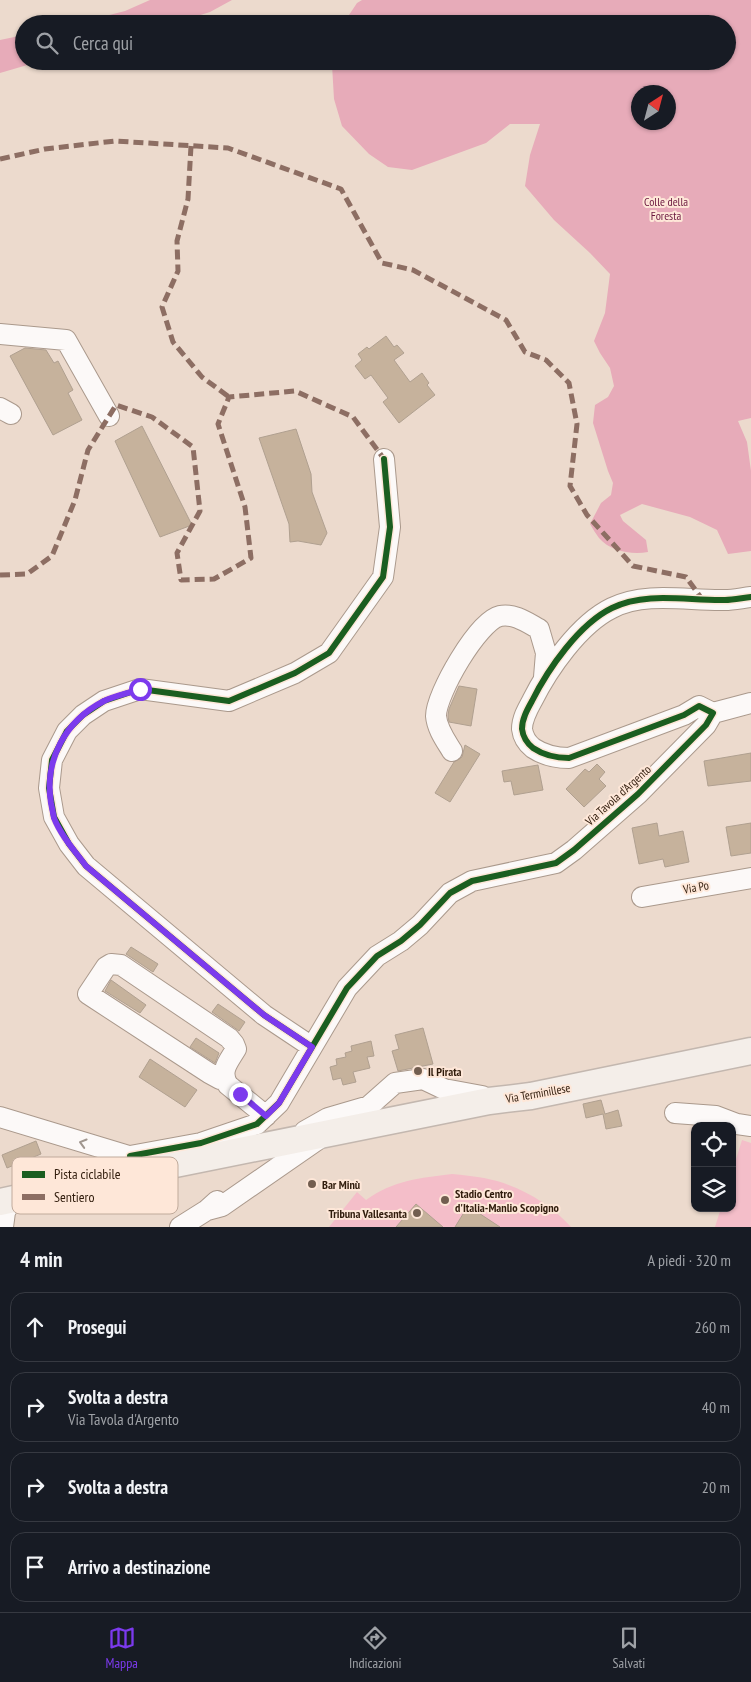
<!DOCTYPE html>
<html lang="it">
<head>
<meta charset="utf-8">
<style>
  body { margin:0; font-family:"PT Sans Narrow",sans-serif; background:#242831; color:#f1f3f6 }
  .controls { position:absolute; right:15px; bottom:15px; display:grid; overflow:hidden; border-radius:10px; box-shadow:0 1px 4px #0004 }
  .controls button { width:45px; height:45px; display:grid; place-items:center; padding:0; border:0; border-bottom:1px solid #363941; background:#171b24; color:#f1f3f6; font:25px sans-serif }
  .compass { position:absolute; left:631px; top:85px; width:45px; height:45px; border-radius:50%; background:#171b24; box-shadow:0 1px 4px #0004; rotate:36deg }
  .stop { position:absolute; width:15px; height:15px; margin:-11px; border:4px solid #7c3aed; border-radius:50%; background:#fff }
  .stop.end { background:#7c3aed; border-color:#fff; box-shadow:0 1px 5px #0008 }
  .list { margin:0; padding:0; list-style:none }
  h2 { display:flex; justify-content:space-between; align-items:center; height:65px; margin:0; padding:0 20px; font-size:21px }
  h2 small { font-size:16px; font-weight:400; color:#9ea1a6 }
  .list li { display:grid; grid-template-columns:32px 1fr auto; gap:15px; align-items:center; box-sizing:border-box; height:70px; margin:0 10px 10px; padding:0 10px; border:1px solid #363941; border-radius:15px }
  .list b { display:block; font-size:19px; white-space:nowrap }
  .list p { margin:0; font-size:16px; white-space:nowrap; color:#9ea1a6 }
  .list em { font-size:16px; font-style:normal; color:#9ea1a6 }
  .icon { flex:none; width:28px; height:28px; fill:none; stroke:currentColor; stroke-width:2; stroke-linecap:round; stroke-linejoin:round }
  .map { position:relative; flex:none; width:751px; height:1227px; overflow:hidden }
  .search { position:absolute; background:#171b24; box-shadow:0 1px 4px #0004; left:15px; right:15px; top:15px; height:55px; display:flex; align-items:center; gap:12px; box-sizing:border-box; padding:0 18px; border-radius:28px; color:#9ea1a6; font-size:19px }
  .sheet { height:385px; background:#171b24 }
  nav { display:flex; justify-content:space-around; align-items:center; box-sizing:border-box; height:70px; border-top:1px solid #363941; background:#171b24; font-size:14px; color:#9ea1a6 }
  nav a { display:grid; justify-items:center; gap:2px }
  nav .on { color:#7c3aed }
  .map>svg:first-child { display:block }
  .green { fill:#f4bec9 }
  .forest { fill:#e7abb9; fill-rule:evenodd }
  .building { fill:#c6b29c; stroke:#b0a090 }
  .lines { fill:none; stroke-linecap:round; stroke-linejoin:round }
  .minor-casing { stroke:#aa998c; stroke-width:22 }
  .major-casing { stroke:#c3b7af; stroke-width:29 }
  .minor { stroke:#fcf9f8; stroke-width:20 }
  .major { stroke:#f4eee9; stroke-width:26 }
  .quiet { stroke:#8d6e63; stroke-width:5; stroke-dasharray:10 5; stroke-linecap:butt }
  .cycleway-casing { stroke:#fee7d8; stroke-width:9 }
  .cycleway { stroke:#1b5e20; stroke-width:6 }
  .oneway { stroke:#a0968e }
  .route { stroke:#7c3aed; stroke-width:6 }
  .poi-dot { fill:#725e50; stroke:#fee7d8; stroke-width:2 }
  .labels { text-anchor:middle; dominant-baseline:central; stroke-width:4; stroke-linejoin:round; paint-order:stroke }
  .park-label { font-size:12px; fill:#6b183f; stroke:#fee7d8 }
  .street-label { font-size:12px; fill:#301c0c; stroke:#fee7d8 }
  .poi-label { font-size:12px; font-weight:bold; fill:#301c0c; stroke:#fee7d8; text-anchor:start }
  .key { fill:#fee7d8; stroke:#c0aa9b; stroke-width:1 }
  .key-label { font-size:14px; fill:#301c0c }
</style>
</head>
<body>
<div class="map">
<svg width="751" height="1227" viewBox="0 0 751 1227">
  <rect width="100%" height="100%" fill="#ecdacd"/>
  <path class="green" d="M742 1140 751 1143V1227H715L721 1208H732V1172Z
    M452 1174C463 1175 473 1176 484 1178 516 1184 549 1202 571 1227H329L357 1192 366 1200C394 1180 420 1178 452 1174Z"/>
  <path class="forest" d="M150 0H232L210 12 172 24H74L125 11Z
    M362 0H751V418L738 421 747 442 751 471V551L728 554 717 530 690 517 642 504 620 515 623 521 646 540 648 552C631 555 610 551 599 538 596 534 593 529 590 524L601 503 611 495 613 483 608 471 593 423 595 405 608 397 614 386 610 368 600 353 594 341 605 313 610 274 590 253 554 220 525 186 530 155 540 124H510L486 143 412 170 388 167 369 154 342 126 334 99 332 65 333 61H727V24H343L357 3ZM668 92V122H638V92Z
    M24 35V61H41L0 73V40Z"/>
  <path class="building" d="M386 336 394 347 397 345 404 353 394 360 410 382 422 373 429 383 427 385 435 395 399 423 383 402 388 398 371 375 365 379 355 366 362 360 358 354 367 347 369 349Z
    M25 348 46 350 54 363 58 361 73 390 68 393 82 420 53 435 10 356Z
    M142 426 192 525 160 537 115 441Z
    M296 429 311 474 312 492 327 533 321 545 298 541 290 542 289 524 259 438Z
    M459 686 477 689 471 726 449 722 448 716 449 709Z
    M465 745 480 754 450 802 435 793 454 762 462 757Z
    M751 753V781L708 786 704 761Z
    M597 764 605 772 599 779 606 786 584 807 566 789 585 769 589 772Z
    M538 765 543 790 514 795 511 781 504 782 502 771Z
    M657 823 659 836 683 831 689 862 665 867 663 859 639 864 632 828Z
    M751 823V853L731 856 726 827Z
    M131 947 158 964 153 972 126 954Z
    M111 980 146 1005 140 1013 105 991Z
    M218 1004 245 1022 239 1031 212 1012Z
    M423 1028 433 1064 398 1071 392 1051 399 1049 395 1035Z
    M196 1038 219 1053 215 1063 190 1047Z
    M371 1041 374 1056 367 1057 370 1068 353 1072 356 1082 343 1085 341 1078 333 1080 330 1067 337 1065 336 1059 346 1057 345 1053 352 1051 351 1046Z
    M150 1059 197 1090 185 1107 139 1077Z
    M601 1100 605 1114 618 1110 622 1126 606 1129 603 1114 586 1118 583 1104Z
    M36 1141 41 1154 7 1168 2 1155Z
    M416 1204 443 1227H396Z
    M468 1206 500 1227H455Z"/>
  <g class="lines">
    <g class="minor-casing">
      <path id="minor" d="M0 334 66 340 109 416
        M0 408 11 414
        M713 713 751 703
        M452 751C446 741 437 729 436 716 436 694 478 621 500 616 514 613 528 623 539 629L546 653 544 677
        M642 897 751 878
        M312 1047 264 1015 86 866 69 844 54 817 49 788 52 760 67 731 83 715 104 701 140 689 229 701 295 673 329 653 383 577 390 527 384 459
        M224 1079H220L209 1073 88 994 106 967 111 964 121 965 229 1038 234 1044 236 1049C229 1061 219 1071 228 1085L266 1116
        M675 1113 716 1116 737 1124 751 1126
        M0 1117 142 1160
        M304 1136 305 1131 328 1118 369 1106 395 1083 423 1079 444 1089 482 1096 488 1100
        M130 1156 201 1143 257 1124 279 1103 347 988 377 956 401 941 420 925 450 893 472 881 556 863 574 850 638 794 706 725 713 713 699 706 684 715 569 758C556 758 545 756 533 748 528 744 523 737 522 729 522 719 527 710 532 701 548 669 579 624 612 608 646 591 688 601 725 600 733 600 742 598 751 597
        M207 1210 222 1206 323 1136
        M3 1227 5 1212 12 1199
        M180 1227 207 1210 217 1201"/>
    </g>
    <g class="major-casing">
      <path id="major" d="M0 1202 160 1167 489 1101 531 1096 751 1051"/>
    </g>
    <use href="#minor" class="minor"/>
    <use href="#major" class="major"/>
    <path class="quiet" d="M191 146 188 199 177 241 178 271 162 307 173 342 202 377 229 397
      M0 159 45 149 115 141 228 148 341 189 382 263 413 270 506 320 525 352 546 360 569 383 577 424 570 486 587 515 633 566 686 577 702 599
      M0 575 27 574 52 556 75 500 88 450 116 405 152 417 193 447 200 511 177 553 181 580 214 579 251 558 245 507 218 424 229 397 295 391 353 417 384 459"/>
    <g class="cycleway-casing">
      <path id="cycleway" d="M312 1047 264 1015 86 866 69 844 54 817 49 788 52 760 67 731 83 715 104 701 140 689 229 701 295 673 329 653 383 577 390 527 384 459
        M130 1156 201 1143 257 1124 279 1103 347 988 377 956 401 941 420 925 450 893 472 881 556 863 574 850 638 794 706 725 713 713 699 706 684 715 569 758C556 758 545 756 533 748 528 744 523 737 522 729 522 719 527 710 532 701 548 669 579 624 612 608 646 591 688 601 725 600 733 600 742 598 751 597"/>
    </g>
    <use href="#cycleway" class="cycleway"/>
  </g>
  <defs><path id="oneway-chevron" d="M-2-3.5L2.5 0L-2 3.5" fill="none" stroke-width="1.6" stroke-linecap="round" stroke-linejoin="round" transform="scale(1.25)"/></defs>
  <use class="oneway" href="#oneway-chevron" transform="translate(83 1143) rotate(-164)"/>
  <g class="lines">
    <path class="route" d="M140 689C129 693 115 696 104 701 65 721 44 760 51 803 52 808 53 813 54 818 61 836 75 851 86 866L264 1015 312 1047 279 1103 266 1116 240 1094"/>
  </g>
  <g class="poi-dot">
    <circle cx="418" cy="1071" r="5"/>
    <circle cx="312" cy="1184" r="5"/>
    <circle cx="445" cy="1200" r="5"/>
    <circle cx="417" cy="1213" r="5"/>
  </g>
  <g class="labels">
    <g class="park-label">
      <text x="666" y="201">Colle della<tspan x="666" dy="14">Foresta</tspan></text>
    </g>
    <g class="street-label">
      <text transform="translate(618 795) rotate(-42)">Via Tavola d'Argento</text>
      <text transform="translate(696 887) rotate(-10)">Via Po</text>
      <text transform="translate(538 1093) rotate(-10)">Via Terminillese</text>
    </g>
    <g class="poi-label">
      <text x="428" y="1071">Il Pirata</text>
      <text x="322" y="1184">Bar Minù</text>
      <text x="455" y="1193">Stadio Centro<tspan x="455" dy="14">d'Italia-Manlio Scopigno</tspan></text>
      <text x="407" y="1213" text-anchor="end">Tribuna Vallesanta</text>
    </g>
  </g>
  <rect x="12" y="1157" width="166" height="57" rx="8" class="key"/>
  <rect x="22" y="1171" width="23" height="7" fill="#1b5e20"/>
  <rect x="22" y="1194" width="23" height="6" fill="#8d6e63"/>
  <g class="key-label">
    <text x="54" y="1179">Pista ciclabile</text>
    <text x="54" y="1202">Sentiero</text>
  </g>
</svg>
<div class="controls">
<button><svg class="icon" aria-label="locate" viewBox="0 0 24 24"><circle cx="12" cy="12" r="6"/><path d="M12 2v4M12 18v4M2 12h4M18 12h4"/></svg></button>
<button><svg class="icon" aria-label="layers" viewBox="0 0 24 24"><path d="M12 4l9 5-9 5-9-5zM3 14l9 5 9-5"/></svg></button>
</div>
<svg class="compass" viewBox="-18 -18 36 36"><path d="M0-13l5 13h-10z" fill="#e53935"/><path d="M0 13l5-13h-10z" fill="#9ea1a6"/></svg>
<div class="stop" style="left:140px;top:689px"></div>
<div class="stop end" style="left:240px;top:1094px"></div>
<div class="search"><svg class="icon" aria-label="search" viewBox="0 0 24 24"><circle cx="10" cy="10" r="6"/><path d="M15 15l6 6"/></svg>Cerca qui</div>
</div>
<section class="sheet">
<h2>4 min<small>A piedi · 320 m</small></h2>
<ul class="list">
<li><svg class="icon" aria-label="ahead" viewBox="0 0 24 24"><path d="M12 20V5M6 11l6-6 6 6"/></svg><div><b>Prosegui</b></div><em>260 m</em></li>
<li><svg class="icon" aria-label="right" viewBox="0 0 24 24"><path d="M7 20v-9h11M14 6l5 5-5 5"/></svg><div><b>Svolta a destra</b><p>Via Tavola d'Argento</p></div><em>40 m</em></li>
<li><svg class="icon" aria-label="right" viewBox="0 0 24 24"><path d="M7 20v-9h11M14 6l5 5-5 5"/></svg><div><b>Svolta a destra</b></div><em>20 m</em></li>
<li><svg class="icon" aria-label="arrive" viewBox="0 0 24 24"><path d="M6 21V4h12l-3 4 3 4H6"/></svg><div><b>Arrivo a destinazione</b></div></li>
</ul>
</section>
<nav>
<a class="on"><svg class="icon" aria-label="map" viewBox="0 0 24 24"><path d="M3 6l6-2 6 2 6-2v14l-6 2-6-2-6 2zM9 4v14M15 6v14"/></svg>Mappa</a>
<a><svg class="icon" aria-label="directions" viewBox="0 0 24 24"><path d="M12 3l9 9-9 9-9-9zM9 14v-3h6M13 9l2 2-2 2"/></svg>Indicazioni</a>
<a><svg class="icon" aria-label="saved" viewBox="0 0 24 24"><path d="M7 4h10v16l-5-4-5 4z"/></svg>Salvati</a>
</nav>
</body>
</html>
